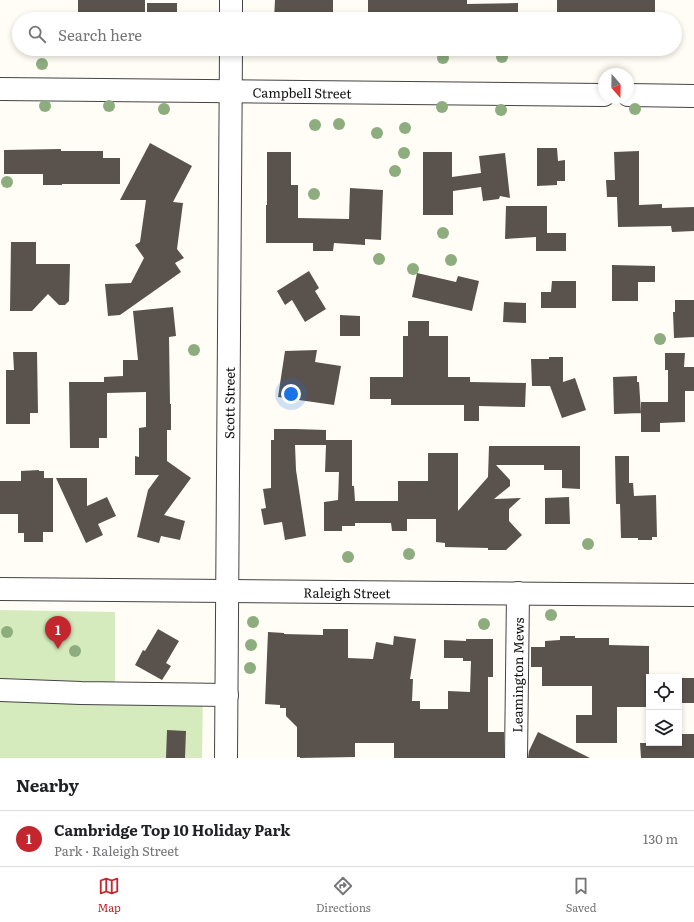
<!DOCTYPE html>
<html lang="en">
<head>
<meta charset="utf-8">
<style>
  body { margin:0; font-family:Literata,serif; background:#f6f6f6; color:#202124 }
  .controls { position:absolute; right:12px; bottom:12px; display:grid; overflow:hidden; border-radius:0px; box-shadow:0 2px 6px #0003 }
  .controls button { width:36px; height:36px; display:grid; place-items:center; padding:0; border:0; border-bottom:1px solid #e0e0e0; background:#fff; color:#202124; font:20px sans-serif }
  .compass { position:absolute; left:598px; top:68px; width:36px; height:36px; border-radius:50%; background:#fff; box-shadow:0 2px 6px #0003; rotate:160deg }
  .you { position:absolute; left:291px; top:394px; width:14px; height:14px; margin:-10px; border:3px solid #fff; border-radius:50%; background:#1a73e8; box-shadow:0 0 0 6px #1a73e833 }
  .badge { display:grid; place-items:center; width:26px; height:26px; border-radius:50%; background:#c4262e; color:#fff; font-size:13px; font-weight:700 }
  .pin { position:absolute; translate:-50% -33px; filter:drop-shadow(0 1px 2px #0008) }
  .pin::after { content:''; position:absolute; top:21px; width:14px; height:12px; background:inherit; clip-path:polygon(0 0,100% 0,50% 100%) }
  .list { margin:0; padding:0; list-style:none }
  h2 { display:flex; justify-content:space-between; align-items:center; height:52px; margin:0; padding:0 16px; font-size:17px }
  h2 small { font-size:13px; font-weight:400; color:#757577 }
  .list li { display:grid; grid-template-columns:26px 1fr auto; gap:12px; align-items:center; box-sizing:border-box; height:56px; padding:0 16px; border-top:1px solid #e0e0e0 }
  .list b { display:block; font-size:15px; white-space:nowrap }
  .list p { margin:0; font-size:13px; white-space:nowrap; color:#757577 }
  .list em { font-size:13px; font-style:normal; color:#757577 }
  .icon { flex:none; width:22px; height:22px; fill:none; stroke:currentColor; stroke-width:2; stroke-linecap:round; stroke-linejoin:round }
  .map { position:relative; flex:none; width:694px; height:758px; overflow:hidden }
  .search { position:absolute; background:#fff; box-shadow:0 2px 6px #0003; left:12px; right:12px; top:12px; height:44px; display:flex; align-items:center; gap:10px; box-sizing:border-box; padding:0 14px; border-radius:22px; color:#757577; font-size:15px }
  .sheet { height:108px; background:#fff }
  nav { display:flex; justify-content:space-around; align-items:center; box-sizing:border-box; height:56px; border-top:1px solid #e0e0e0; background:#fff; font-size:11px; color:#757577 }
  nav a { display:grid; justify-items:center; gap:2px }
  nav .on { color:#c4262e }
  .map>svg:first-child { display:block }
  .green { fill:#d5ebbd }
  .building { fill:#5a524d }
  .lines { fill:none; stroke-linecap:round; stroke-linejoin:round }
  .minor-casing { stroke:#444; stroke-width:24 }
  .minor { stroke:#fff; stroke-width:22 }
  .tree { fill:#8dad7f }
  .labels { text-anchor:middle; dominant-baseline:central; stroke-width:4; stroke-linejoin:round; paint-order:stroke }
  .street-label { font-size:13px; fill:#111; stroke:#fff }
</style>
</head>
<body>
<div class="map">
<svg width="694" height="758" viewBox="0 0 694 758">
  <rect width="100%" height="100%" fill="#fffdf5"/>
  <path class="green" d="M0 610 115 612V686L203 687 202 758H0Z"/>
  <path class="building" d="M78 0H145V15H108V19H78Z
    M275 0H333V19H274Z
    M368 0H467V4L518 3V19H368Z
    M557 0H655V19H615V16H574V19H557Z
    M147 3H177V17H173V19H147Z
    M150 143 192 166 173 202 183 203 177 249 184 258 175 263 181 272 120 315 108 316 105 284 131 283 144 258 135 245 140 242 146 200H120Z
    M537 148H557L558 161 565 160V181H557V185L537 186Z
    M61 149V151H103V158H120V184H62V185H43V174H4V150Z
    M639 151V205L662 204V208L694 207V231L672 232 671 226 618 227 617 197H607L606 180H615L614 152Z
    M267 152H291V185H298V218L349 219 350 188 383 190 381 240 365 239V245L334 243 333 251H313V243H266V205H267Z
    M423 152H452V177L481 173 479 156 505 153 510 198 500 196 499 199 483 201 481 187 453 191V215H423Z
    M506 206H547V233H566V251H536V237L505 239Z
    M11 242H36V264H70L69 301 65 305H59L48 294 32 311H10Z
    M612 265 655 266V282H638V301H612Z
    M309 271 319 288 315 291 326 309 305 322 292 300 285 305 277 291Z
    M417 273 456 282 458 276 479 281 472 311 412 297Z
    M552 281H576V308H541V292H551Z
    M675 300H694V337L674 338 673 312H675Z
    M504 302 526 303V323L503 322Z
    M173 307 176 336 169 337 170 404H171V430H167V461L191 478 164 515 185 521 180 540 161 536 159 543 137 537 148 490 159 475H135V456L139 457V428L146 427V392L107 393V438H99V448H70L69 382H104V377L123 376V360H138L133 311Z
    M340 315 360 316V336H340Z
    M408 321H429V336H448V377H470V382L526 383 525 407 479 406V421H464V405H391V399H370V377H403V336H408Z
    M317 350 315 362 341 366 334 405 278 397 285 351Z
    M13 352H37L38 413H30V424H6V370H14Z
    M665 353H685L684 367H694V391H685V422L660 423V432H641V402H668V370H665Z
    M549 357H563V382L575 378 586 410 562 418 550 386H532L531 359H549Z
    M637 376V382H639L641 413 614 414 613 377Z
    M274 429H295L326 430V440H352V486H354L355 501H398V481H428V453H458V511L488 477 489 446H580V489L562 488V470H544V465H496L510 480V486L494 499 521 498 509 509V521L522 535 506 550H488V548L445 547V543L436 542V519H407V531H392L391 523H355V526H342V531H324V502L338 500 339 472H325L326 445H295L296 470 306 536 285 540 282 522 264 525 261 509 266 508 263 489 271 488V440H274Z
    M615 456H629V483H633L634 496 656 495 657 537H652V540H638V538H621L620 504H616Z
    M39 470V471H44V478H53V532H43V542H24V533H18V514H0V481H21V471Z
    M56 478H87V506L107 497 116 516 98 524 103 535 86 543Z
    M569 497 570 524H545V498Z
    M158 629 179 641 166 663 171 666 162 680 135 665 143 650 145 651Z
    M323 629H348V658L373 659 376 642 393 645 394 636 416 639 410 679H413L412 701H420V709H448V691L470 692 471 661H463V658H444V640L466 641V639H493V677H488V732H504V758H394V743H355V757L300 758V757H297V727L286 716V708H280V705L265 704 268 632 284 633V634L323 635Z
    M560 636H575V638H609V645L649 646V707H617V743H576V715H592V686H542V667H531V647H545V641L560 640Z
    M679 678H694V703H679Z
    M167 730 186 731 185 758H166Z
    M538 732 590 758H528L529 751Z
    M679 734H694V758H641L640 743H679Z"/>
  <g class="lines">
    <g class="minor-casing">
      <g id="minor">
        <path d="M231 19V0"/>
        <path id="s1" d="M0 89 604 95"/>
        <path d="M628 95 694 96"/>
        <path id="s2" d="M0 589 694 595"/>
        <path d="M0 690 81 693 227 695"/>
        <path id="s3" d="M226 758 231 49"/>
        <path id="s4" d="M516 758 518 593"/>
      </g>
    </g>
    <use href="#minor" class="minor"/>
  </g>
  <g class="tree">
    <circle cx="502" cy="57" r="6"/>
    <circle cx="443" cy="58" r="6"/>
    <circle cx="42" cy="64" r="6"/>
    <circle cx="45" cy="106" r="6"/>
    <circle cx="109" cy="106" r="6"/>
    <circle cx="442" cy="107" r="6"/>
    <circle cx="164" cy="109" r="6"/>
    <circle cx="635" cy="109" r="6"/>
    <circle cx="501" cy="110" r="6"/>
    <circle cx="339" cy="124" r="6"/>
    <circle cx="315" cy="125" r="6"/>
    <circle cx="405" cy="128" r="6"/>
    <circle cx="377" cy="133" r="6"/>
    <circle cx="404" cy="153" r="6"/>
    <circle cx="395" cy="171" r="6"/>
    <circle cx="7" cy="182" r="6"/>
    <circle cx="314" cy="194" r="6"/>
    <circle cx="443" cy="233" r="6"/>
    <circle cx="379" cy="259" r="6"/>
    <circle cx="451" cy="260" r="6"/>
    <circle cx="413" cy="269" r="6"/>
    <circle cx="660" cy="339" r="6"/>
    <circle cx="194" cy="350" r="6"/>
    <circle cx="588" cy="544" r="6"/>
    <circle cx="409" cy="554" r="6"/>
    <circle cx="348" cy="557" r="6"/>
    <circle cx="551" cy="615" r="6"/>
    <circle cx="253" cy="622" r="6"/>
    <circle cx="484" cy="624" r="6"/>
    <circle cx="7" cy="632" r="6"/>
    <circle cx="251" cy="645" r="6"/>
    <circle cx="75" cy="651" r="6"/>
    <circle cx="250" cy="668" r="6"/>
  </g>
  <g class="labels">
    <g class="street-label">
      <text stroke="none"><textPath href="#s1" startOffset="302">Campbell Street</textPath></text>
      <text stroke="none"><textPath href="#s3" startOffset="355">Scott Street</textPath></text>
      <text stroke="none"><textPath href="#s2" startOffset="347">Raleigh Street</textPath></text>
      <text stroke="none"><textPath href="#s4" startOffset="83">Leamington Mews</textPath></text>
    </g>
  </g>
</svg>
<div class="controls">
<button><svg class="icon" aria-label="locate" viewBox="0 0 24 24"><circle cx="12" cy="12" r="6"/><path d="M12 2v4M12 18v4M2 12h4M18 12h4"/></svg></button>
<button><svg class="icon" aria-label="layers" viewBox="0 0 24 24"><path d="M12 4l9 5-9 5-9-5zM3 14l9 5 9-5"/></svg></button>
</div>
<svg class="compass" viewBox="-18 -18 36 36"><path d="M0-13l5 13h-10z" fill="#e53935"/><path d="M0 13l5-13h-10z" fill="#757577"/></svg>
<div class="you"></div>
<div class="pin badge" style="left:58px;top:649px">1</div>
<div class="search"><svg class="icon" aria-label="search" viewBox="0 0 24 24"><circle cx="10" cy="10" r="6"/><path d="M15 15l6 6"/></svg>Search here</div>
</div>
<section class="sheet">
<h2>Nearby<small></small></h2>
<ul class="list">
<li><span class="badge">1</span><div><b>Cambridge Top 10 Holiday Park</b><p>Park · Raleigh Street</p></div><em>130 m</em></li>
</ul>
</section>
<nav>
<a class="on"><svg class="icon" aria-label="map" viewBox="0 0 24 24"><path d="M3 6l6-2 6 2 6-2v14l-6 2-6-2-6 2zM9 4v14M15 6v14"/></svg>Map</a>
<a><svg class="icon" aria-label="directions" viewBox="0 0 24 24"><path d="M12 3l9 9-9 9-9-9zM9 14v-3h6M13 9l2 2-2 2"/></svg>Directions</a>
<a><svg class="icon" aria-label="saved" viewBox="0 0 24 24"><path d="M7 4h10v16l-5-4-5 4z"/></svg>Saved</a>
</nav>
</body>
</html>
